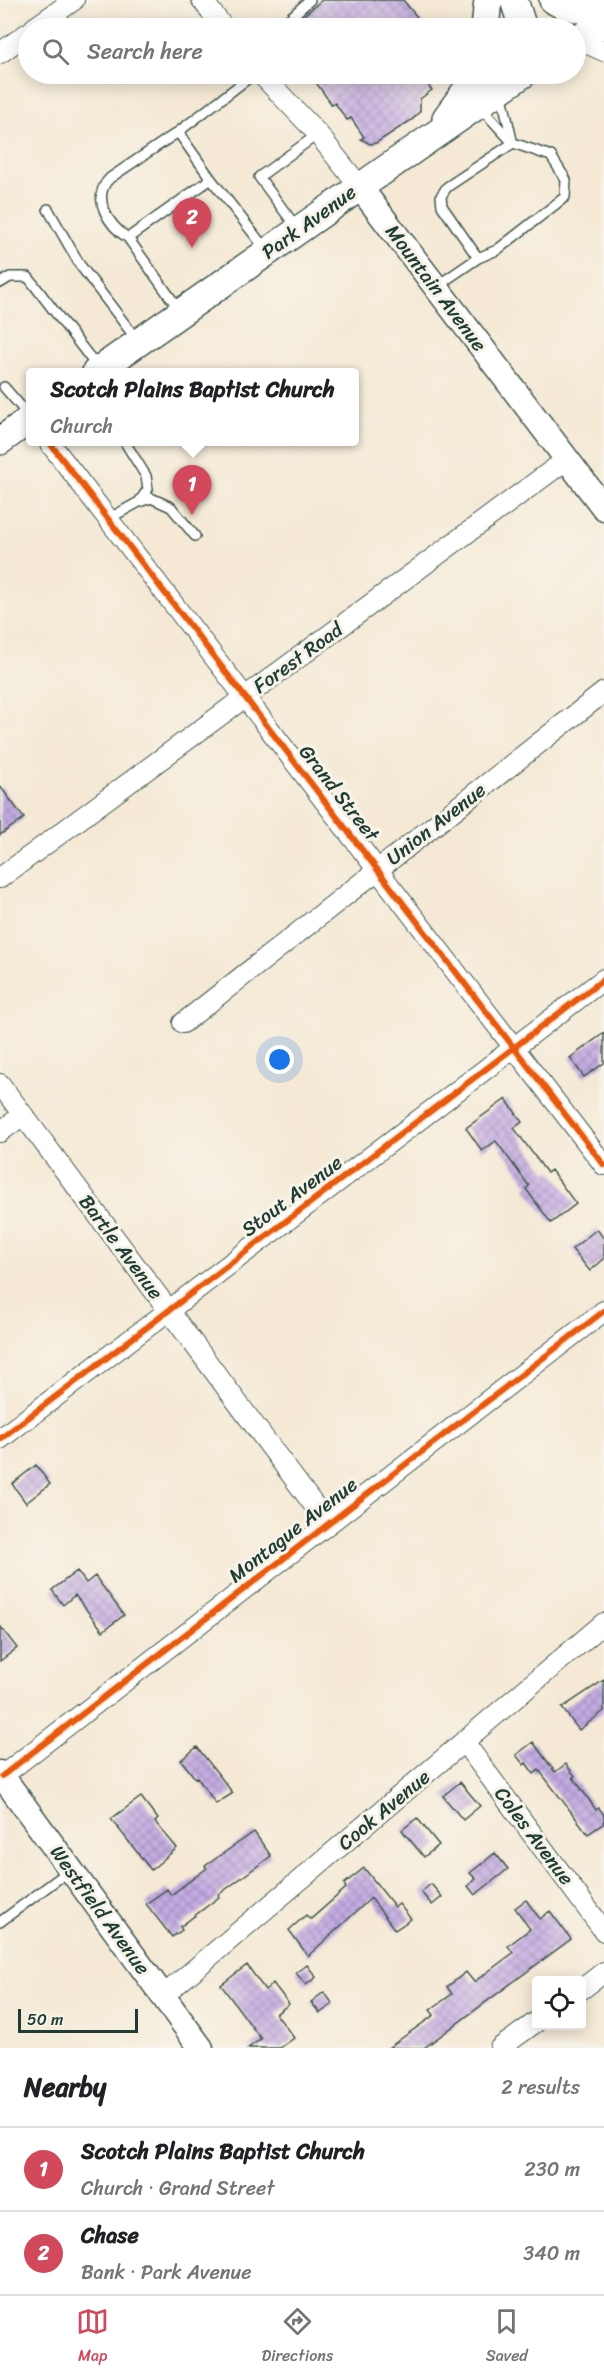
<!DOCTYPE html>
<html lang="en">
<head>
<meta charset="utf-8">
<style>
  body { margin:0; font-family:Sriracha,sans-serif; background:#f2f2f2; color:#202124 }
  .controls { position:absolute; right:18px; bottom:18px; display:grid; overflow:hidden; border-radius:6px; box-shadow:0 3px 15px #0003 }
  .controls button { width:54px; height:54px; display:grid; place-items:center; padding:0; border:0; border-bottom:2px solid #e0e0e0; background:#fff; color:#202124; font:30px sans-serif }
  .scale { position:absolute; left:18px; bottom:15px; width:120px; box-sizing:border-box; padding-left:6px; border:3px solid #1f3d34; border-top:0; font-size:16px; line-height:21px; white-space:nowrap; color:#1f3d34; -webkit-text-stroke:4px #f7f3e8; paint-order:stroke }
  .you { position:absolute; left:280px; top:1060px; width:21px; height:21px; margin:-15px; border:4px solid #fff; border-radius:50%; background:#1a73e8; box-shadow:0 0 0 9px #1a73e833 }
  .badge { display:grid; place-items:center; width:39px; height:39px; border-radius:50%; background:#d1495b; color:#fff; font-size:20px; font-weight:700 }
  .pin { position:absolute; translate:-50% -50px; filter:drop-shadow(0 2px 3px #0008) }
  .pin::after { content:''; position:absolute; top:32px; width:21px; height:18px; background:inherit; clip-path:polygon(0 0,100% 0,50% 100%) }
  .popup { position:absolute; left:26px; top:368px; width:333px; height:78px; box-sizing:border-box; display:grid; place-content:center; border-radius:6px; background:#fff; filter:drop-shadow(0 2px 4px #0005); font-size:20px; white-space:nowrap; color:#757577 }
  .popup b { font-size:22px; color:#202124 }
  .popup::after { content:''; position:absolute; left:50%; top:100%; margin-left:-12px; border:12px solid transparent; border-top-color:#fff }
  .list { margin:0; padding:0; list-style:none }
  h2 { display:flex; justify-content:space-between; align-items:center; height:78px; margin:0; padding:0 24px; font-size:26px }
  h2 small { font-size:20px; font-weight:400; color:#757577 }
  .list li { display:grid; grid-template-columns:39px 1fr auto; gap:18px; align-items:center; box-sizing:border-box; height:84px; padding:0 24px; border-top:2px solid #e0e0e0 }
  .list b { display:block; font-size:22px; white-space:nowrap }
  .list p { margin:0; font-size:20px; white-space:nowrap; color:#757577 }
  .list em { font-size:20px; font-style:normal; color:#757577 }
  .icon { flex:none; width:33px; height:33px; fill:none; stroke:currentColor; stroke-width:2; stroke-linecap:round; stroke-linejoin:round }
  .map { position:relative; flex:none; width:604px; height:2048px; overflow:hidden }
  .search { position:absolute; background:#fff; box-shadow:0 3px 15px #0003; left:18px; right:18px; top:18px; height:66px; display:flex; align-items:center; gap:15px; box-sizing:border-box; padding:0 21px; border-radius:33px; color:#757577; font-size:22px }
  .sheet { height:246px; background:#fff }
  nav { display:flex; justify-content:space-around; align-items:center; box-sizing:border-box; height:84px; border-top:2px solid #e0e0e0; background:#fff; font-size:16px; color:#757577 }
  nav a { display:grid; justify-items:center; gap:3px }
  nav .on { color:#d1495b }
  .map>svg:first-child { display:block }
  .building { fill:url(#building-cross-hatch) }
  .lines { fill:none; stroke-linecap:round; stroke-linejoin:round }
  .service-casing { stroke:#3f574c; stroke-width:12 }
  .minor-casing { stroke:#3f574c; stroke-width:22 }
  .tertiary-casing { stroke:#3f574c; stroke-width:27 }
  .secondary-casing { stroke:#3f574c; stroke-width:30 }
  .service { stroke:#fff; stroke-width:9 }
  .minor { stroke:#fff; stroke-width:20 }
  .tertiary { stroke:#fff; stroke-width:24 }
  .secondary { stroke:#fff; stroke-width:27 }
  .cycleway-casing { stroke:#f7f3e8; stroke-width:10 }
  .cycleway { stroke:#e8590c; stroke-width:6 }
  .labels { text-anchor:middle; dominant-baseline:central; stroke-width:6; stroke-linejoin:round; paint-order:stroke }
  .street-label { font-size:20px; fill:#1f3d34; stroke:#f7f3e8 }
</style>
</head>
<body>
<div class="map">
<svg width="604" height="2048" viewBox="0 0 604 2048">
  <defs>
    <pattern id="building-cross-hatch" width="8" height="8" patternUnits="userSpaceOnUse" patternTransform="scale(1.5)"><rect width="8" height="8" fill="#c5ace3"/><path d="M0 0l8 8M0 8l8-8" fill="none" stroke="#9f8db9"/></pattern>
  </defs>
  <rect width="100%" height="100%" fill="#f7f3e8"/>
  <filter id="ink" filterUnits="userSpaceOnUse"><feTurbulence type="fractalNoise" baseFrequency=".0167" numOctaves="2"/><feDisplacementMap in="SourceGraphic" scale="12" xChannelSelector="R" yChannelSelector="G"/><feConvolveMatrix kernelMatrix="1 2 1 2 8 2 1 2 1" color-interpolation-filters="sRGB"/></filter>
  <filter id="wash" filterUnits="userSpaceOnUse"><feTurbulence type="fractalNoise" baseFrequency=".008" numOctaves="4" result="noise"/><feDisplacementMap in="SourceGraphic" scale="24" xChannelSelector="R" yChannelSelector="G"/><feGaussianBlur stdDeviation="1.35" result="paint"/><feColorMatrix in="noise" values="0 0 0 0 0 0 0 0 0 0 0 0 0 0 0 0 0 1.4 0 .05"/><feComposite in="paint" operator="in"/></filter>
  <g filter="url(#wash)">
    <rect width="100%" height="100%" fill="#f5e9d5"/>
    <g id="blocks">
      <path class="building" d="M322 0H403L426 28H289Z
        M310 74H431L429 87 432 90 420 99V111L413 119 376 143 370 144 361 139 364 137 351 118 347 120 335 103 332 105Z
        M0 786 24 818 0 835Z
        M604 1033V1063L584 1077 570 1058Z
        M506 1099 522 1122 514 1128 547 1173 551 1170 576 1204 551 1223 526 1189 529 1186 496 1141 482 1151 466 1128Z
        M597 1229 604 1239V1259L590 1271 572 1249Z
        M36 1465 50 1484 26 1503 12 1484Z
        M77 1571 86 1583 95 1576 124 1615 103 1631 75 1595 63 1605 52 1590Z
        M0 1626 17 1648 0 1661Z
        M604 1680V1711L579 1730 562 1708Z
        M533 1742 555 1772 566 1764 575 1776 573 1777 596 1810 599 1808 604 1815V1823L588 1834 539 1770 534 1774 526 1763 524 1765 516 1755Z
        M197 1747 233 1793 216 1804 197 1777 195 1778 181 1760Z
        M460 1782 480 1806 463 1820 443 1796Z
        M141 1797 158 1819 155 1822 177 1848 151 1870 111 1819Z
        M417 1818 439 1845 424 1857 402 1830Z
        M254 1832 271 1856 218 1895 219 1897 180 1927 182 1930 172 1937 146 1904 167 1889 171 1895 207 1868 205 1866Z
        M495 1853 508 1869 475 1895 468 1886 476 1879 470 1873Z
        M364 1868 395 1907 399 1904 411 1919 395 1930 371 1898 308 1956 289 1930 306 1915 310 1919 312 1918 346 1888 344 1884Z
        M431 1884 442 1897 432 1905 421 1892Z
        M526 1900 540 1919 550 1911 571 1939 424 2048H388L434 2015 430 2010 452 1994 447 1987 466 1972 474 1982 513 1953 508 1946 530 1929 515 1908Z
        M247 1965 265 1990 273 1983 289 2004 276 2014 294 2038 280 2048H248L261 2039 221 1985Z
        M307 1965 316 1977 306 1985 296 1973Z
        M324 1992 333 2004 320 2013 311 2002Z"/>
    </g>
  </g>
  <g filter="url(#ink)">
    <use href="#blocks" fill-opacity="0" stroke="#3f574c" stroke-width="1.5"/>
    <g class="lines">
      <g class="service-casing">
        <path id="service" d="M279 28 310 0
          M501 92 512 140
          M211 179 267 251
          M48 209 80 265 137 340
          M296 227 259 177 318 134
          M128 238C109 226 90 197 110 178L178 132
          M478 258 497 250 565 197 566 180 551 156 513 143 480 107
          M0 283 10 277H28L98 368
          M437 286 478 258 442 206 441 196 447 187 513 143
          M180 311 128 238 211 179 178 132 254 74
          M4 387 30 417
          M126 444 146 476 148 489 139 502
          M108 519 139 502 151 498 171 507 195 536
          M0 1922 70 1870"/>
      </g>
      <g class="minor-casing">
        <path id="minor" d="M202 0 224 28
          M34 28 74 0
          M577 39 604 51
          M0 53 28 33
          M261 74 318 134 359 186
          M49 442 604 1165
          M0 878 566 460
          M183 1023 604 692
          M0 1084 328 1524
          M0 1132 23 1115
          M0 1439 604 979
          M464 1742 604 1931
          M2 1776 604 1311
          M582 1989 604 1972
          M163 1996 604 1623
          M500 2048 536 2022"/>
      </g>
      <g class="tertiary-casing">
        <path id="tertiary" d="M359 186 604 508
          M0 1773 201 2048"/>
      </g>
      <g class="secondary-casing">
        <path id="secondary" d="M514 0 523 28
          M553 0C567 9 587 11 604 8
          M485 28 488 0
          M576 40 604 23
          M446 118 478 74
          M96 372C238 273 380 172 523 74
          M0 441 30 419"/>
      </g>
      <use href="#service" class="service"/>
      <use href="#minor" class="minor"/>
      <use href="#tertiary" class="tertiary"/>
      <use href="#secondary" class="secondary"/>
      <g class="cycleway-casing">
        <path id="cycleway" d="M49 442 604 1165
          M0 1439 604 979
          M2 1776 604 1311"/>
      </g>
      <use href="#cycleway" class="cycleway"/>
    </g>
  </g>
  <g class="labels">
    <g class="street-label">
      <text transform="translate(309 222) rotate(-36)">Park Avenue</text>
      <text transform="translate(436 288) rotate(53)">Mountain Avenue</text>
      <text transform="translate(298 658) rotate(-36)">Forest Road</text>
      <text transform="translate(339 793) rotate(52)">Grand Street</text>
      <text transform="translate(436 824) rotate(-38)">Union Avenue</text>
      <text transform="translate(292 1196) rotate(-37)">Stout Avenue</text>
      <text transform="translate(121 1247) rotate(53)">Bartle Avenue</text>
      <text transform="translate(293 1530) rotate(-38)">Montague Avenue</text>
      <text transform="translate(384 1810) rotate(-40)">Cook Avenue</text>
      <text transform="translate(534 1836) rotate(53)">Coles Avenue</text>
      <text transform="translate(100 1910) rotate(54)">Westfield Avenue</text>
    </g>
  </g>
</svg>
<div class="controls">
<button><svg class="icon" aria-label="locate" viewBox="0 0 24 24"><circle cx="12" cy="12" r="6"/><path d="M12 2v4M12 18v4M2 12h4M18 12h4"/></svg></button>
</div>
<div class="scale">50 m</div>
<div class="you"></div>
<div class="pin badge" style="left:192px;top:515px">1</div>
<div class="popup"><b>Scotch Plains Baptist Church</b>Church</div>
<div class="pin badge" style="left:192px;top:248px">2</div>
<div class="search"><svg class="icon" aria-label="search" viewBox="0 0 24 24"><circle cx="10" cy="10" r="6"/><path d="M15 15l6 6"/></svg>Search here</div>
</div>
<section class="sheet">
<h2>Nearby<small>2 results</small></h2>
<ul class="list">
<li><span class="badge">1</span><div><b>Scotch Plains Baptist Church</b><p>Church · Grand Street</p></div><em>230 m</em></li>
<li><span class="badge">2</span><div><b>Chase</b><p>Bank · Park Avenue</p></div><em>340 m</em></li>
</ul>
</section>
<nav>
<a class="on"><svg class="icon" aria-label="map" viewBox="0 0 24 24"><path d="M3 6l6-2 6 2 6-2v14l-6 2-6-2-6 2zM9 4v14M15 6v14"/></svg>Map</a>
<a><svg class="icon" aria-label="directions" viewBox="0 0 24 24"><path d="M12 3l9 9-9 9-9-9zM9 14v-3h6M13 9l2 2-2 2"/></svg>Directions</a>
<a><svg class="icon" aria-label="saved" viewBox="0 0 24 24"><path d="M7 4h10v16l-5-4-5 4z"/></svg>Saved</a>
</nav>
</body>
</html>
